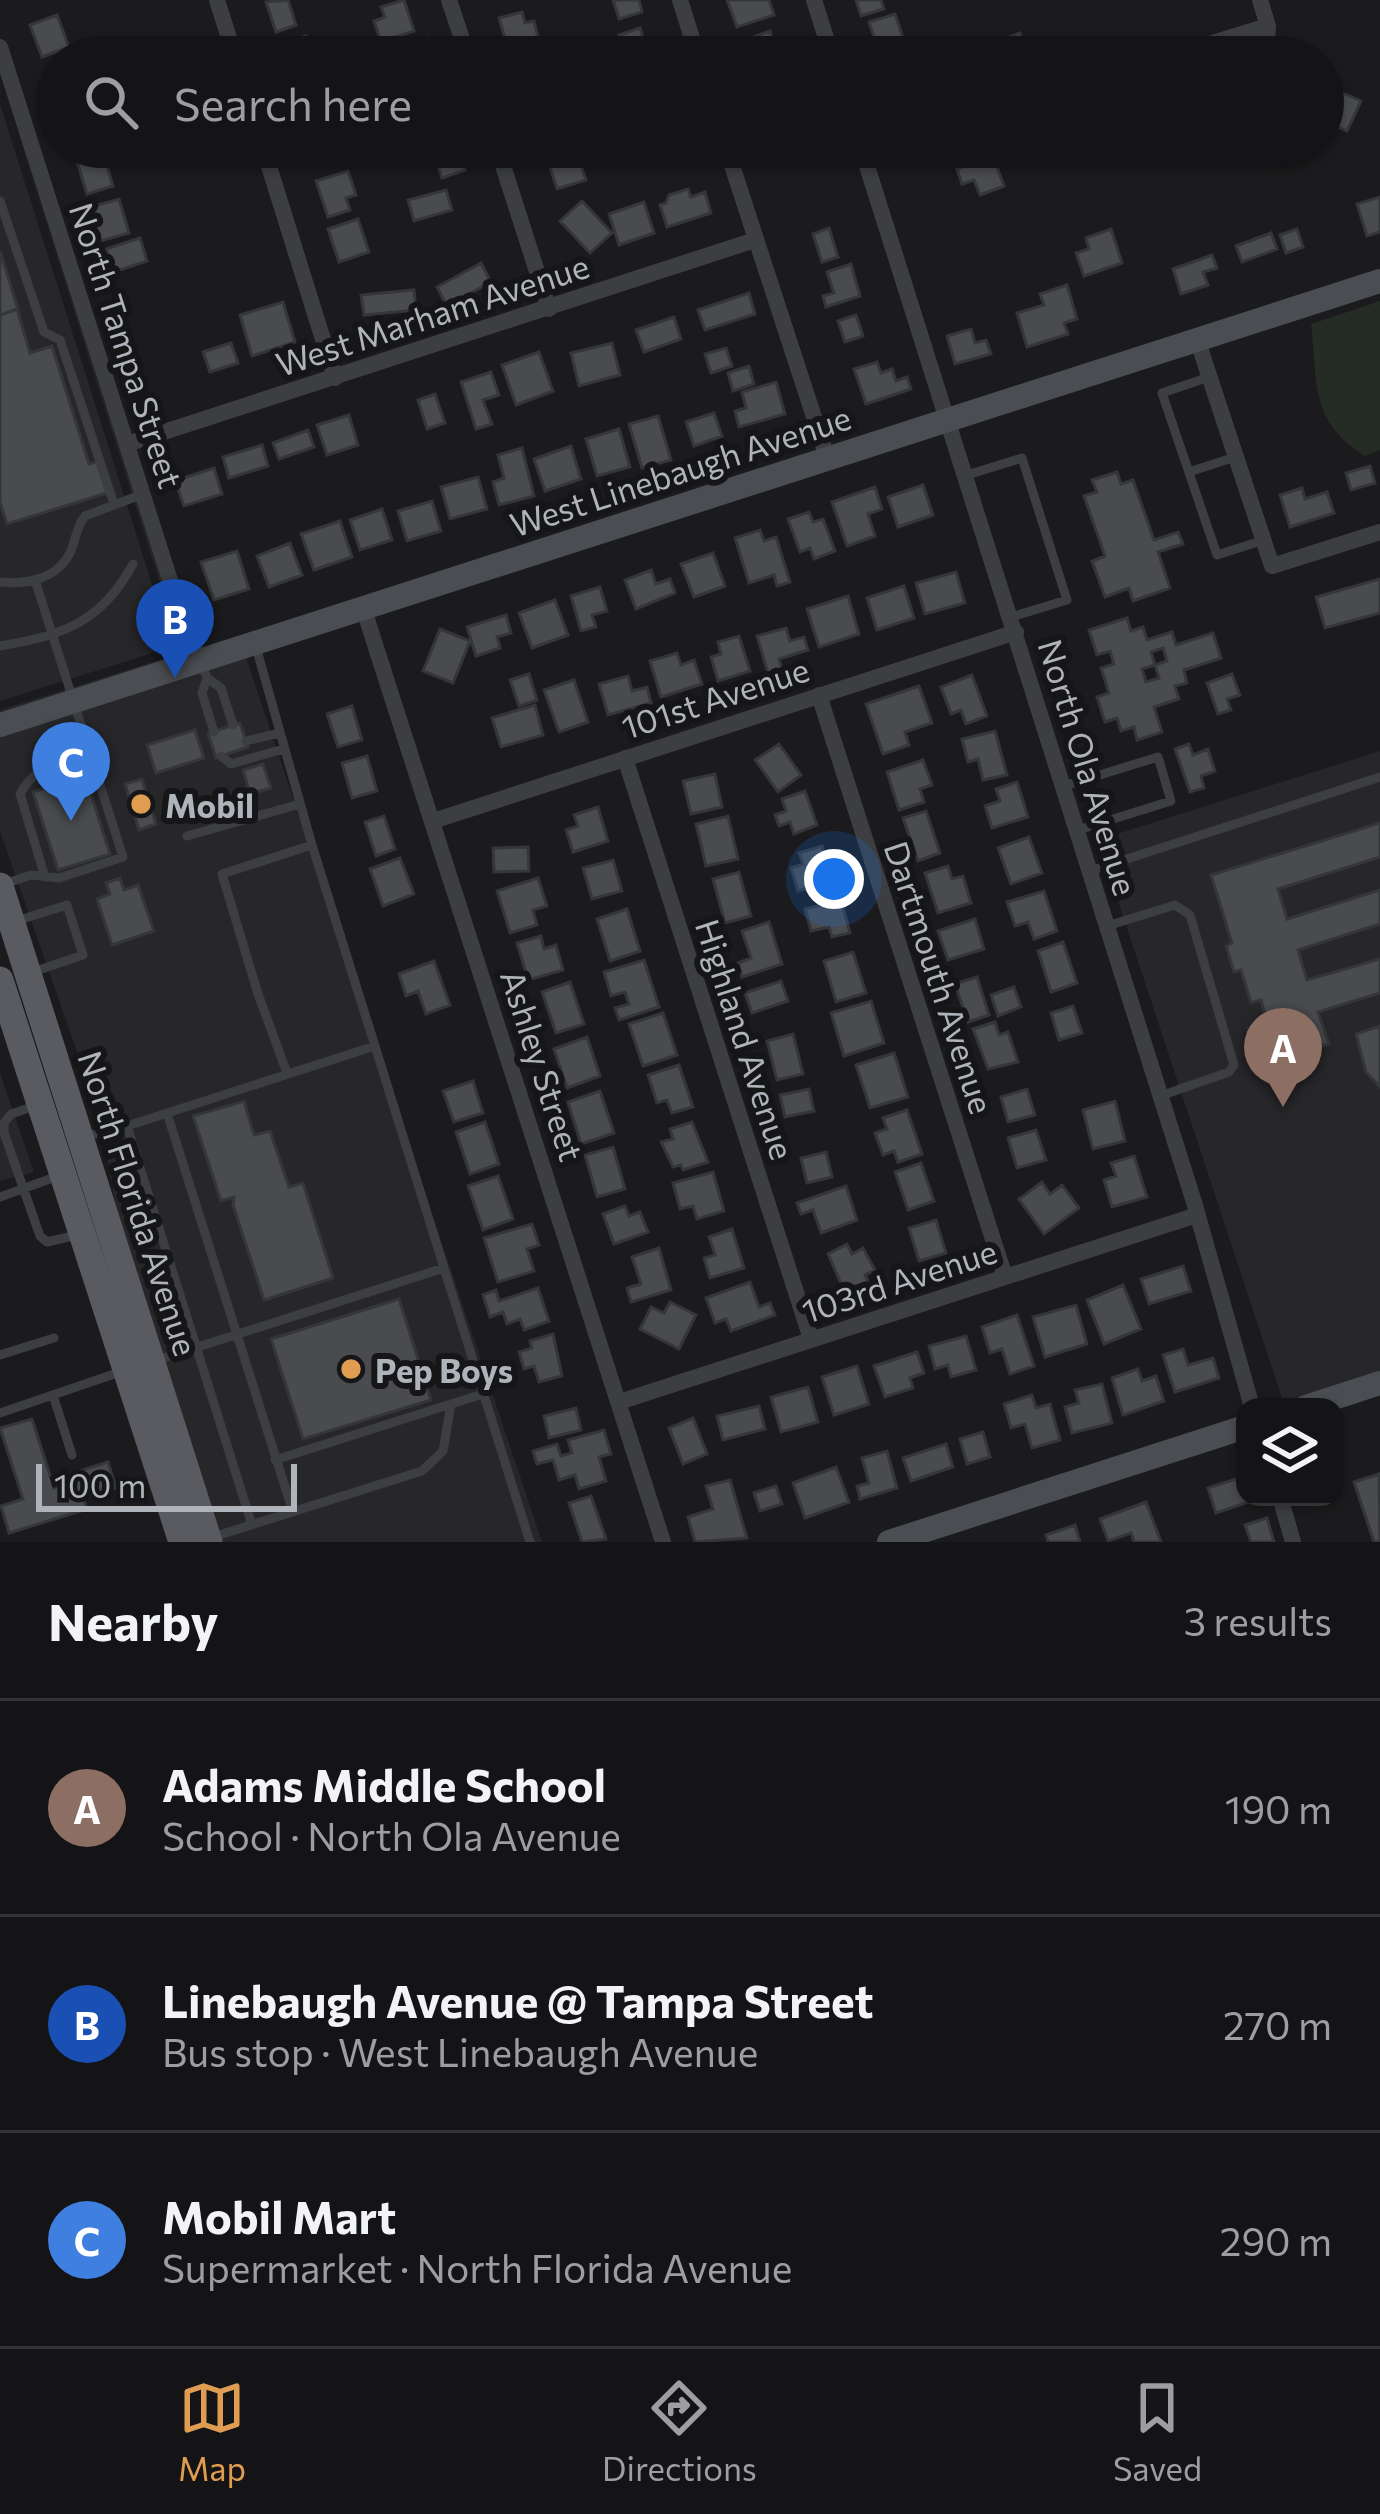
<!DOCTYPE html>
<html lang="en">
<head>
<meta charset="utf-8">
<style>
  body { margin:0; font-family:Commissioner,sans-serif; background:#1d1d1f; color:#f1f3f6 }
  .controls { position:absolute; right:36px; bottom:36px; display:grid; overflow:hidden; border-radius:24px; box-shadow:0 3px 9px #0004 }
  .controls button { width:108px; height:108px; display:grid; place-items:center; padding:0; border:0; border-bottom:3px solid #333335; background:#141416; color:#f1f3f6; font:60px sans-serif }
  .scale { position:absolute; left:36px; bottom:30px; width:261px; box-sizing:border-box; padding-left:12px; border:6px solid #afb4bb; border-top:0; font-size:33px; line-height:42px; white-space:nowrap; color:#afb4bb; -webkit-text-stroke:9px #161618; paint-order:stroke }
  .you { position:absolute; left:834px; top:879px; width:42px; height:42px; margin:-30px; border:9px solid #fff; border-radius:50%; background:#1a73e8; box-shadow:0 0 0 18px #1a73e833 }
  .badge { display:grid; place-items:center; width:78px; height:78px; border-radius:50%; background:#e09c50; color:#fff; font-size:39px; font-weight:700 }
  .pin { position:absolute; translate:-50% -99px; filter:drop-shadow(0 3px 6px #0008) }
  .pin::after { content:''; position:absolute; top:63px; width:42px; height:36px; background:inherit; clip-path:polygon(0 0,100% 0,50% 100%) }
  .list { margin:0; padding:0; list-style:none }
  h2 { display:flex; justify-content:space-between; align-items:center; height:156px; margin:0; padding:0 48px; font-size:51px }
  h2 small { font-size:39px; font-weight:400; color:#9d9ea1 }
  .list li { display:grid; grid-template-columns:78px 1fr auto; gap:36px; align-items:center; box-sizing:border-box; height:216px; padding:0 48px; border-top:3px solid #333335 }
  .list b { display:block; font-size:45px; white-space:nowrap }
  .list p { margin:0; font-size:39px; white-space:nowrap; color:#9d9ea1 }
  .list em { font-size:39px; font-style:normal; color:#9d9ea1 }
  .icon { flex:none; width:66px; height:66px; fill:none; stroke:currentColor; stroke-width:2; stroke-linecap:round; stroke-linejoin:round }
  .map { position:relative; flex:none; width:1380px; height:1542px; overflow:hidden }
  .search { position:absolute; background:#141416; box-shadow:0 3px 9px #0004; left:36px; right:36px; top:36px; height:132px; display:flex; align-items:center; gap:30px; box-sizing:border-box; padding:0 42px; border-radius:66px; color:#9d9ea1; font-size:45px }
  .sheet { height:804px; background:#141416 }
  nav { display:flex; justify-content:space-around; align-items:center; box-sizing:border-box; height:168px; border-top:3px solid #333335; background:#141416; font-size:33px; color:#9d9ea1 }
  nav a { display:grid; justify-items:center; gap:6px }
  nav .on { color:#e09c50 }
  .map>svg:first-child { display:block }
  .built { fill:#27272a }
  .green { fill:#252c25 }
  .building { fill:#4a4b4f; stroke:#353639; stroke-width:3; fill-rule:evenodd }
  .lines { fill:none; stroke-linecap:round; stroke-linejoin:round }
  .lane { stroke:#3c3e41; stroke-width:9 }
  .street { stroke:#3c3e41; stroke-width:16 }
  .secondary { stroke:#4a4d51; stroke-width:24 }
  .primary { stroke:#595b60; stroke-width:27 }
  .poi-dot { fill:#e09c50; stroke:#161618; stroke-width:4.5 }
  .labels { text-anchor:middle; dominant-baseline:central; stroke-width:12; stroke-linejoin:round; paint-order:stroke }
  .street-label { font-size:33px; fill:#afb4bb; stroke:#161618 }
  .poi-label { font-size:33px; font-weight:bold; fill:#afb4bb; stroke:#161618; text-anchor:start }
</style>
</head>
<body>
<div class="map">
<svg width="1380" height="1542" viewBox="0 0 1380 1542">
  <rect width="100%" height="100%" fill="#1b1b1d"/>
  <path class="built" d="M0 76 185 654 0 714V710L175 655 180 647Z
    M0 104 172 647 0 701Z
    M246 657 542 1542H221L120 1231 101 1121 0 831V735Z
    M1380 751V1374L1284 1404 1098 840Z
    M0 1073 34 1172 0 1181Z"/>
  <path class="green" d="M1380 301V450L1365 456C1309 420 1318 384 1311 324Z"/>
  <path class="building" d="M288 0 296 25 276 32 266 2Z
    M404 0 414 31 381 42 374 21 385 17 381 7Z
    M613 0H639L642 12 619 19Z
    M727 0H769L774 15 737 27Z
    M856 0H881L884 9 861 16Z
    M522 12 525 23 534 21 539 41 531 44 533 49 510 56 499 18Z
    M895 14 906 47 880 56 869 22Z
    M57 15 69 47 42 57 30 25Z
    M640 28 649 57H615L613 50 623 47 619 35Z
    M770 31 778 57H748L743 41Z
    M1020 33 1028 55 1004 57 998 41Z
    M306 36 312 57H276L273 46Z
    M427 37 434 57H403L400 47Z
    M976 40 981 57H947L945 50Z
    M805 47 809 57H779Z
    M1336 90 1361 101 1347 131 1323 120Z
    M310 147H350L352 154 315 165Z
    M432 147H458L465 170 442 178Z
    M575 147 586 180 557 189 546 155Z
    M646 147H685L686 152 663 159 660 148 648 152Z
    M781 147H822L824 150 788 164Z
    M102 149 113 186 87 194 76 158Z
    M993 156 1004 186 980 195 974 180 962 184 957 169Z
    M348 171 356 195 346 198 350 210 328 217 316 181Z
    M688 189 691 197 705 192 711 213 667 227 660 205 666 203 669 195Z
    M446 190 452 210 414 221 408 200Z
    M1380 197V232L1367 236 1357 204Z
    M119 199 129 233 90 244 80 210Z
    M582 201 612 233 590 253 560 221Z
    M644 202 654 233 619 245 609 214Z
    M358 219 369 252 339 262 328 229Z
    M829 228 838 257 822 262 813 234Z
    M1111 229 1122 263 1084 276 1076 253 1089 249 1086 238Z
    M1297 229 1303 247 1286 253 1280 235Z
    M1271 233 1277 249 1242 262 1236 246Z
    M140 238 147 261 114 272 106 249Z
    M0 251 18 309 0 315Z
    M1212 255 1217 268 1203 272 1208 285 1181 294 1173 269Z
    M481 263 491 282 447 306 437 287Z
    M851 264 860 296 826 307 823 296 834 293 827 272Z
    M1067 285 1077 319 1064 323 1068 334 1027 347 1017 313 1044 305 1040 294Z
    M414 290 416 310 364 315 361 295Z
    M749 293 755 314 705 330 698 310Z
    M283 302 295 342 252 356 240 315Z
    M17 309 30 353 52 346 89 464 97 462 107 493 7 524 0 502V315Z
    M856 315 863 336 845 342 838 321Z
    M674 317 681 339 644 352 636 330Z
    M971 329 975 343 986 340 991 354 955 364 947 336Z
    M231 343 238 363 210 372 203 352Z
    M612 343 620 375 579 386 571 353Z
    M726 348 732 366 711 373 705 354Z
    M539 352 553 391 516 405 502 365Z
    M877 362 881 373 892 369 896 381 907 377 911 389 866 404 854 369Z
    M749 366 754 384 733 391 728 373Z
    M491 372 499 395 483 400 492 424 476 429 461 382Z
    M776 382 785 414 739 427 735 411 746 408 742 392Z
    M435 394 445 423 427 429 418 400Z
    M714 413 722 436 694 446 686 422Z
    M349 415 358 445 327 455 317 425Z
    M658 416 671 460 642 468 629 424Z
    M619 429 630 467 597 476 586 439Z
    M308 430 314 447 279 459 273 443Z
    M262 445 268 466 229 478 223 457Z
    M571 446 581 479 545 491 534 459Z
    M522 448 534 496 499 505 493 482 504 478 498 455Z
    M1370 466 1375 483 1351 490 1346 473Z
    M214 468 222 494 184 506 175 481Z
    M1117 472 1121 484 1133 480 1154 540 1178 532 1183 544 1158 552 1170 588 1133 601 1129 588 1105 597 1092 561 1105 556 1084 496 1097 492 1092 480Z
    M478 477 487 509 450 519 441 487Z
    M923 485 933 515 898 527 888 497Z
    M875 487 882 509 868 514 875 536 847 546 832 502Z
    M1302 488 1305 499 1327 492 1334 513 1290 527 1280 495Z
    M432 501 441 531 407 541 398 511Z
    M382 509 392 540 360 550 350 520Z
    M809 512 813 522 823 519 835 551 814 559 810 548 800 552 788 519Z
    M340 521 352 557 314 570 301 534Z
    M760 530 764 541 776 537 790 582 777 586 774 575 749 583 735 538Z
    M290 543 302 575 269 587 257 556Z
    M237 551 249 589 214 600 201 562Z
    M713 553 725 586 694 597 681 564Z
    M651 570 656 584 670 579 675 593 636 609 625 580Z
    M956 572 965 603 925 614 916 583Z
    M1380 579V613L1325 628 1316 597Z
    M904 586 914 618 877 630 867 598Z
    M600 587 607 611 592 615 596 627 581 631 571 596Z
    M848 596 859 634 819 647 807 609Z
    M555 600 568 635 532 648 519 613Z
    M506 615 511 633 497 637 500 648 476 656 467 627Z
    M1127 618 1131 631 1143 627 1147 640 1172 632 1176 645 1213 633 1221 658 1184 670 1187 683 1175 686 1179 699 1154 707 1162 732 1137 740 1134 727 1121 731 1117 718 1105 722 1097 697 1109 693 1101 668 1114 664 1110 651 1097 655 1089 630ZM1163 648 1167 661 1155 665 1151 652ZM1155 665 1159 678 1146 682 1142 669Z
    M786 628 790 641 804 637 808 650 779 659 783 672 769 676 757 636Z
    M440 629 470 641 453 683 423 671Z
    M739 636 750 671 718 681 711 657 721 654 718 642Z
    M677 653 681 665 694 660 702 684 661 697 650 661Z
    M529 674 537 700 519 706 510 680Z
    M1232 674 1240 695 1227 699 1231 710 1218 714 1207 683Z
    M972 675 987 716 966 724 961 710 951 714 941 687Z
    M628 676 632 691 647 687 651 703 608 715 599 684Z
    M574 680 588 722 559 732 544 690Z
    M919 686 932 723 905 732 909 745 883 754 866 704Z
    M535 705 543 735 501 747 492 718Z
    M352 706 362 740 338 747 327 714Z
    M240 723 248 747 216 758 208 733Z
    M195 730 204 758 156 773 147 745Z
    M995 731 1007 775 983 780 978 759 968 762 962 739Z
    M779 744 801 775 778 792 755 760Z
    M1189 744 1193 755 1208 749 1215 771 1201 776 1204 788 1190 792 1175 749Z
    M367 756 377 791 352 798 342 763Z
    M923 760 932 785 920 789 924 802 899 810 887 772Z
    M263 764 271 788 250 794 243 770Z
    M715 774 722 807 691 814 683 781Z
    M85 775 110 854 58 870 33 792Z
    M142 779 156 824 139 830 125 784Z
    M1017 782 1028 817 992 828 985 806 1000 801 996 789Z
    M805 791 817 825 794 834 790 822 779 826 775 815 786 811 782 799Z
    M598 807 608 841 573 852 566 830 578 826 574 815Z
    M926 811 940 853 918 861 903 818Z
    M384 816 395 849 376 856 365 822Z
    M728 816 738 859 706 866 696 824Z
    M1380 823V857L1278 889 1287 919 1380 890V924L1298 950 1307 980 1380 959V993L1318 1012 1329 1044 1259 1066 1248 1028 1267 1022 1261 1000 1251 1003 1241 970 1234 972 1226 946 1232 943 1211 875Z
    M1029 837 1042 873 1011 884 998 848Z
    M822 846 833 880 798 891 791 868 803 864 799 853Z
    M528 847 529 871 494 872 493 848Z
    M400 858 414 894 383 906 370 869Z
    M613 860 622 891 592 899 583 868Z
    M948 866 952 879 963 876 971 903 938 913 925 873Z
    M739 872 751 916 725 923 713 879Z
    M120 878 124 890 138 885 154 931 112 945 97 899 110 894 106 883Z
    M538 878 547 906 533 910 537 925 510 933 497 891Z
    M1044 891 1057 931 1034 939 1028 922 1015 926 1007 902Z
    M841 900 850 933 832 937 829 927 811 931 805 909Z
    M627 909 640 951 610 961 597 919Z
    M975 919 984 949 948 960 938 931Z
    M769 922 782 964 742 977 738 963 751 958 742 931Z
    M541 936 544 949 556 945 563 970 528 980 517 943Z
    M1063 942 1077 983 1051 992 1038 951Z
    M853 952 866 993 836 1002 824 961Z
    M644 960 659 1007 619 1020 615 1008 629 1004 625 992 611 996 604 972Z
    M434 961 450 1005 426 1014 418 991 406 996 399 974Z
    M977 977 989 1015 968 1022 955 984Z
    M781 981 788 1001 752 1013 745 993Z
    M570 982 584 1024 556 1033 542 992Z
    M1014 987 1021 1007 998 1016 991 995Z
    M871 1001 884 1043 844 1056 831 1013Z
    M1073 1006 1082 1033 1059 1040 1051 1013Z
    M663 1013 677 1055 643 1066 629 1024Z
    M995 1022 999 1035 1008 1032 1018 1062 988 1069 973 1029Z
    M1380 1026V1087L1366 1072 1356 1034Z
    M793 1034 803 1074 777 1080 767 1041Z
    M587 1037 600 1076 567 1088 554 1049Z
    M894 1053 908 1097 870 1108 856 1065Z
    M679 1065 693 1107 672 1113 667 1100 657 1103 648 1075Z
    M473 1081 483 1113 454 1122 443 1091Z
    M809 1089 814 1111 785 1117 780 1095Z
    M1027 1089 1035 1115 1008 1122 1001 1097Z
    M600 1091 614 1133 581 1144 568 1102Z
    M244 1101 254 1135 270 1131 289 1187 303 1183 333 1278 264 1300 233 1205 234 1197 221 1201 193 1116Z
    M1115 1101 1125 1141 1093 1149 1083 1110Z
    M907 1110 922 1154 898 1162 894 1151 883 1155 875 1133 887 1129 883 1118Z
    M485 1122 499 1164 470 1174 456 1132Z
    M692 1122 708 1162 683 1170 681 1165 673 1167 661 1142 673 1139 670 1129Z
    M1036 1130 1046 1160 1017 1168 1008 1138Z
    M613 1147 625 1189 597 1197 585 1155Z
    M826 1152 832 1177 807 1183 801 1158Z
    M1134 1156 1147 1197 1112 1207 1104 1180 1116 1176 1111 1163Z
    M921 1163 934 1201 908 1210 895 1172Z
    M713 1172 724 1211 697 1219 693 1206 680 1209 673 1183Z
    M498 1176 513 1219 483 1230 468 1186Z
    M1042 1182 1050 1194 1062 1185 1079 1208 1044 1234 1019 1199Z
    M846 1186 857 1220 821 1233 813 1210 801 1214 797 1203Z
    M625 1206 629 1216 640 1212 648 1232 614 1244 603 1214Z
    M936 1220 946 1253 919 1261 909 1228Z
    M532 1224 539 1245 527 1249 534 1271 498 1282 484 1238Z
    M732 1229 744 1268 710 1278 704 1258 715 1255 709 1237Z
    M847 1244 852 1254 863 1248 875 1270 865 1275 868 1281 833 1300 829 1293 842 1286 828 1254Z
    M659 1248 671 1290 631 1302 627 1288 641 1284 632 1257Z
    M1183 1266 1191 1291 1149 1304 1141 1279Z
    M750 1282 759 1307 770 1303 775 1315 731 1331 726 1319 715 1323 706 1298Z
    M1123 1285 1141 1329 1104 1344 1087 1300Z
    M538 1288 549 1321 524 1330 520 1319 507 1324 503 1312 490 1317 483 1295 496 1290 499 1301Z
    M399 1299 431 1400 303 1439 271 1339Z
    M670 1302 696 1315 679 1349 640 1329 651 1307 664 1313Z
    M1076 1305 1087 1344 1045 1357 1033 1317Z
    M1017 1315 1034 1366 1010 1374 1002 1349 990 1353 982 1327Z
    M553 1334 562 1376 539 1382 534 1366 524 1369 519 1352 532 1348 530 1341Z
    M966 1336 976 1370 951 1377 948 1365 935 1369 929 1346Z
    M1183 1349 1188 1365 1213 1358 1219 1378 1175 1392 1163 1355Z
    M917 1352 924 1373 910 1378 913 1388 885 1397 874 1366Z
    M857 1366 869 1404 834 1415 822 1377Z
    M1138 1369 1142 1381 1156 1376 1164 1401 1123 1415 1112 1378Z
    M1102 1384 1112 1423 1072 1433 1065 1407 1079 1403 1075 1390Z
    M808 1387 818 1422 781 1432 771 1397Z
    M1032 1395 1036 1408 1050 1404 1060 1440 1032 1448 1025 1424 1011 1428 1004 1404Z
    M759 1406 765 1429 723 1440 717 1416Z
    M576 1408 581 1430 549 1438 544 1416Z
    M693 1418 707 1454 683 1464 669 1428Z
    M32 1419 54 1488 69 1483 67 1475 108 1462 116 1488 83 1498 87 1509 9 1533 1 1506 23 1499 0 1428Z
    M604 1430 611 1454 599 1457 606 1481 579 1489 575 1475 559 1480 553 1460 537 1464 533 1451 557 1444 561 1456 572 1453 568 1440Z
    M983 1432 990 1457 967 1464 960 1439Z
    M946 1444 953 1467 911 1481 903 1458Z
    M887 1451 897 1488 860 1499 857 1486 869 1483 862 1458Z
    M836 1467 849 1502 805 1518 793 1483Z
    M1379 1474 1380 1542H1374L1354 1482Z
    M1245 1476V1497L1254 1500 1216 1513 1208 1488Z
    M730 1480 747 1538 695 1542 688 1517 713 1509 706 1486Z
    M776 1486 782 1504 760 1511 754 1493Z
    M591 1496 606 1539 582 1542 569 1503Z
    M1146 1502 1161 1542H1134L1131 1533 1108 1541 1100 1519Z
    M1267 1518 1274 1542H1251L1245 1525Z
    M1075 1525 1080 1542H1048L1046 1535Z"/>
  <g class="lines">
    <path class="lane" d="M0 201 44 332 60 340 114 504
      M1209 377 1162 393 1217 555 1264 540
      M1189 472 1235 457
      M967 475 1022 458 1067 600 1011 617
      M0 582C26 585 57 579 70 553 76 540 76 527 85 516L143 494
      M0 646C63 635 101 623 133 564
      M256 647 312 845
      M202 665 207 678 221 688 233 725
      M207 678 202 693 214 732
      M246 741 279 733
      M221 756 231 764 283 749
      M1064 786 1158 757 1171 801 1078 830
      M187 836 300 804
      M1090 871 1380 777
      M45 877 20 794C34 767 60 760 88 750
      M4 884 31 875 59 878 123 857 35 580
      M13 922 67 905 83 955 33 972
      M1107 926 1175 905 1190 915 1234 1065 1229 1072 1160 1096
      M287 1073 258 994 222 874 312 845 375 1046
      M38 1105 11 1114 4 1123V1133L40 1236 47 1242 77 1235
      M167 1113 293 1512
      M127 1126 375 1046 444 1268
      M84 1137 127 1126 252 1525
      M0 1197 58 1176
      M0 1355 54 1338
      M157 1360 444 1268 530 1542
      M53 1395 72 1455
      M0 1413 123 1371
      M275 1460 451 1404
      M213 1537 422 1471 443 1451 451 1404 483 1394"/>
    <path class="street" d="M217 0 235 57
      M449 0 468 57
      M680 0 698 57
      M814 0 832 57
      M0 47 189 640 200 660
      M1167 57 1268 26 1260 0
      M1266 57 1268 26
      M263 147 335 378
      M497 147 549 309
      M726 147 827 457
      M861 147 1194 1202 1252 1407
      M1197 339 1272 566 1380 532
      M127 444 755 240
      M363 607 663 1542
      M819 695 1005 1277
      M625 758 811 1339
      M433 821 1016 632
      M619 1402 1197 1215
      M1280 1497 1293 1542"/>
    <path class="secondary" d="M0 725 1380 281
      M1306 1407 1380 1383
      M889 1542 1245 1427"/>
    <path class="primary" d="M0 886 209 1542
      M0 980 182 1542"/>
  </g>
  <g class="poi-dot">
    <circle cx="141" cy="804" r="12"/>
    <circle cx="351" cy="1369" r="12"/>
  </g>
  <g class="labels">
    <g class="street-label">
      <text transform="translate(432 314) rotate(-18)">West Marham Avenue</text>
      <text transform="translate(127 345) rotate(72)">North Tampa Street</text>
      <text transform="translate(680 470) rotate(-18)">West Linebaugh Avenue</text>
      <text transform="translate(715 697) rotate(-18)">101st Avenue</text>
      <text transform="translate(1089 767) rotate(73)">North Ola Avenue</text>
      <text transform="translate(940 977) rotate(72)">Dartmouth Avenue</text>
      <text transform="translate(746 1039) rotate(72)">Highland Avenue</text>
      <text transform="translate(543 1065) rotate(72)">Ashley Street</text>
      <text transform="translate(139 1203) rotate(72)">North Florida Avenue</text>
      <text transform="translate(899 1280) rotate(-18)">103rd Avenue</text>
    </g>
    <g class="poi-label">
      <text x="165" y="804">Mobil</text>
      <text x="375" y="1369">Pep Boys</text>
    </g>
  </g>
</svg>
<div class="controls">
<button><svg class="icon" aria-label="layers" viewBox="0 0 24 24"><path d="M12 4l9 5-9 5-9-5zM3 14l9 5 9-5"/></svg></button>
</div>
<div class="scale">100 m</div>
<div class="you"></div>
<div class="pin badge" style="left:1283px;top:1107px;background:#8d6e63">A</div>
<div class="pin badge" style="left:175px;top:678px;background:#1a4fb4">B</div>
<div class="pin badge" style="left:71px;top:821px;background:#3f7fe0">C</div>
<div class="search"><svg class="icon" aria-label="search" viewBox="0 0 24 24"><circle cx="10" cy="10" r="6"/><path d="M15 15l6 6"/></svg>Search here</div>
</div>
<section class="sheet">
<h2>Nearby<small>3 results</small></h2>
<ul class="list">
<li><span class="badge" style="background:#8d6e63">A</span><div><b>Adams Middle School</b><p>School · North Ola Avenue</p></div><em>190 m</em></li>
<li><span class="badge" style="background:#1a4fb4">B</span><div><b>Linebaugh Avenue @ Tampa Street</b><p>Bus stop · West Linebaugh Avenue</p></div><em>270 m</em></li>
<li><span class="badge" style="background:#3f7fe0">C</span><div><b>Mobil Mart</b><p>Supermarket · North Florida Avenue</p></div><em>290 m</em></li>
</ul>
</section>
<nav>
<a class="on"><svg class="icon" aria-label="map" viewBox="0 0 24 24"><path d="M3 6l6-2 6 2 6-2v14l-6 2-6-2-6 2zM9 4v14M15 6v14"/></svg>Map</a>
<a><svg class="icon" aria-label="directions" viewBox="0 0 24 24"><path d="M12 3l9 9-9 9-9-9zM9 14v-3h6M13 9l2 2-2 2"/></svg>Directions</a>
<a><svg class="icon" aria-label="saved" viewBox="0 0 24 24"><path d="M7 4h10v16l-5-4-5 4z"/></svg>Saved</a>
</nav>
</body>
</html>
